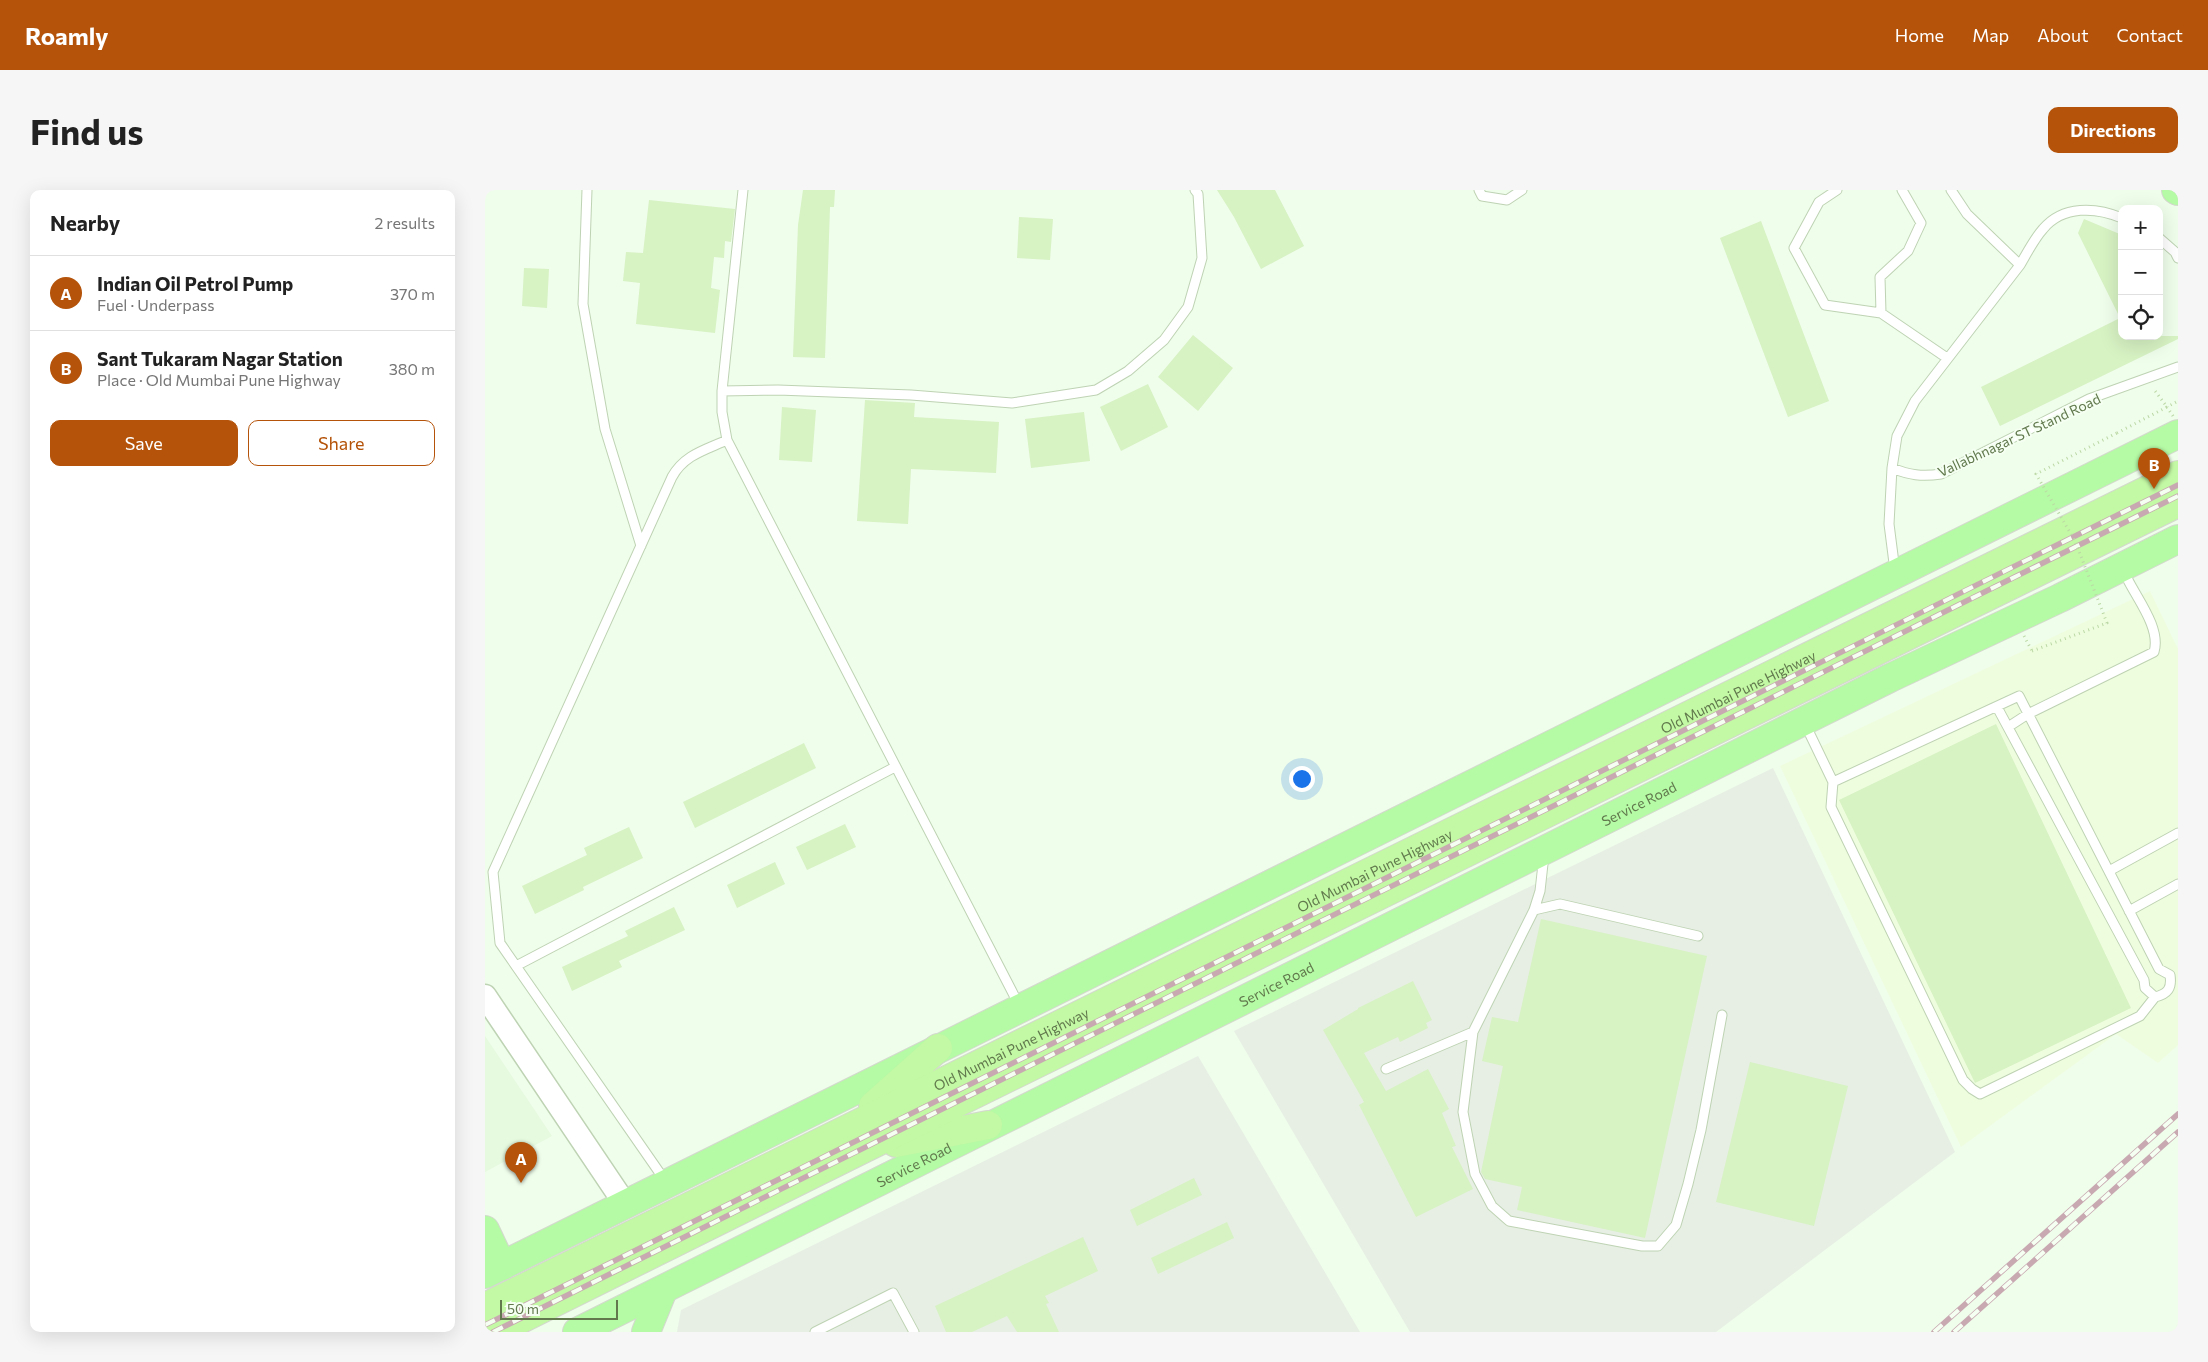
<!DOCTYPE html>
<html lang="en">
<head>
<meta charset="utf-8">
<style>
  body { margin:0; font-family:Commissioner,sans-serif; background:#f6f6f6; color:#222 }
  .controls { position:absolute; right:15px; top:15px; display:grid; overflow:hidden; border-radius:10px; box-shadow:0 5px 20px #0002 }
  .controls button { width:45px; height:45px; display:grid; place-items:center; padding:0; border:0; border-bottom:1px solid #e0e0e0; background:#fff; color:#222; font:25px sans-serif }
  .scale { position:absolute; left:15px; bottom:12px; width:118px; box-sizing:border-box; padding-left:5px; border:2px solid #61794d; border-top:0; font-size:14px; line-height:18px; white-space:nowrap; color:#61794d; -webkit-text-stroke:4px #f5fff2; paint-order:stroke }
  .you { position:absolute; left:816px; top:588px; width:18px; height:18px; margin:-12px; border:4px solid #fff; border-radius:50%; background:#1a73e8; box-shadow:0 0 0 8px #1a73e833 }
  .badge { display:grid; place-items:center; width:32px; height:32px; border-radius:50%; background:#b45309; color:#fff; font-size:16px; font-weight:700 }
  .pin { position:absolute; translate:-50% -41px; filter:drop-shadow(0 1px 2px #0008) }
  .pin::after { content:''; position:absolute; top:26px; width:18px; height:15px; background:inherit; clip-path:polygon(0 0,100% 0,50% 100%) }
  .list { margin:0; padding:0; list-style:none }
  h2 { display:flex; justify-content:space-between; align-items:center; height:65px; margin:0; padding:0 20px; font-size:21px }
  h2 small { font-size:16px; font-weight:400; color:#767676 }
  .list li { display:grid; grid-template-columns:32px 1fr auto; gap:15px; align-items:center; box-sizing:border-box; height:75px; padding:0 20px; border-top:1px solid #e0e0e0 }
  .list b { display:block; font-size:19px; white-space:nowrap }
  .list p { margin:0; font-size:16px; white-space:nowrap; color:#767676 }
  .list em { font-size:16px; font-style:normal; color:#767676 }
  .actions { display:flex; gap:10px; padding:15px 20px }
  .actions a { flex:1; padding:11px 0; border:1px solid #b45309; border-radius:10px; text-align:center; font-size:18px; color:#b45309 }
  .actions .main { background:#b45309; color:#fff }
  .icon { flex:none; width:28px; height:28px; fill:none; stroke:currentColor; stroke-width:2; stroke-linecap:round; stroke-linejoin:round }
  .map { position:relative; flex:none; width:1693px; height:1142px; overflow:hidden; border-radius:10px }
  header { display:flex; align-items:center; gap:30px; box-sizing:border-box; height:70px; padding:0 25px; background:#b45309; color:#fff }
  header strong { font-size:24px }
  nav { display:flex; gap:28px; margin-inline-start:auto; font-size:18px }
  .intro { display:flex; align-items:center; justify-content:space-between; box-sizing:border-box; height:120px; padding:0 30px }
  h1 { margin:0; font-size:35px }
  .button { padding:12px 22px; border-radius:10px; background:#b45309; color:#fff; font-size:18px; font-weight:700 }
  main { display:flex; gap:30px; padding:0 30px }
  aside { flex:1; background:#fff; border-radius:10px; box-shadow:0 5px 20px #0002 }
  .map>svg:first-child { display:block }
  .residential { fill:#e6fadf }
  .commercial { fill:#effddf }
  .industrial { fill:#e7efe4 }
  .building { fill:#d7f2c3 }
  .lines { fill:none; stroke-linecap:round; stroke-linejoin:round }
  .service-casing { stroke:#bed3b3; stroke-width:11 }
  .tertiary-casing { stroke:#bed3b3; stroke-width:25 }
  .primary-casing { stroke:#d3d9cd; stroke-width:30 }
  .trunk-casing { stroke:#d3d9cd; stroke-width:30 }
  .path { stroke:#bbd8a5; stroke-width:3; stroke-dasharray:1 4; stroke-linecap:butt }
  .service { stroke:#fff; stroke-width:9 }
  .tertiary { stroke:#fff; stroke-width:22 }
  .primary { stroke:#b5faa5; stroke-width:28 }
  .trunk { stroke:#c3f8a4; stroke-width:28 }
  .rail-casing { stroke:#c8a8b1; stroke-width:5.5 }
  .rail { stroke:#f5fff2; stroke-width:4; stroke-dasharray:11; stroke-linecap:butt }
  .path-bridge { stroke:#bbd8a5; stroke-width:3; stroke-dasharray:1 4; stroke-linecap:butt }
  .labels { text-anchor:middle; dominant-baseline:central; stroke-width:4; stroke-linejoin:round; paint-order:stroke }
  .street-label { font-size:14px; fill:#61794d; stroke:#f5fff2 }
</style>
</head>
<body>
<header>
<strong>Roamly</strong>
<nav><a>Home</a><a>Map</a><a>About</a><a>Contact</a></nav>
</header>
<div class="intro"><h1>Find us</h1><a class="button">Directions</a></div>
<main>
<aside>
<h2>Nearby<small>2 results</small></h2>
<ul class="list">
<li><span class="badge">A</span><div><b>Indian Oil Petrol Pump</b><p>Fuel · Underpass</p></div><em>370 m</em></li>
<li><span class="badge">B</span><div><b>Sant Tukaram Nagar Station</b><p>Place · Old Mumbai Pune Highway</p></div><em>380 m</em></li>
</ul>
<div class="actions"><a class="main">Save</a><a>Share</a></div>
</aside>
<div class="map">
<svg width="1693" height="1142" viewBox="0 0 1693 1142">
  <rect width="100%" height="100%" fill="#effdeb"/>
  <path class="residential" d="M0 846 67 946 0 982Z"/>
  <path class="commercial" d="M1665 401 1693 459V855L1673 873 1631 844 1476 957 1295 576Z"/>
  <path class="industrial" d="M1288 578 1470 962 1231 1142H925L749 841Z
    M713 866 875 1142H192L196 1120Z"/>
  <path class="building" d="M318 0H350L349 17H345L340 168 308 167 313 35Z
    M732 0H790L819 56 776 79 749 27Z
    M164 10 250 19 246 52 240 51 239 68 229 67 226 98 235 100 230 143 151 134 155 93 138 91 141 62 158 63Z
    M534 27 568 29 565 70 532 68Z
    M1599 29 1637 45V146H1693V149L1515 236 1496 197 1635 128 1593 43Z
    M1276 31 1344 211 1303 227 1235 48Z
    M39 78 64 79 62 118 37 116Z
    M708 145 748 178 713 221 673 187Z
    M663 194 683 237 636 261 615 217Z
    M380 210 430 213 429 227 514 232 511 283 426 279 423 334 372 331Z
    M297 217 331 220 327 272 294 270Z
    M599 222 605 271 546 278 540 229Z
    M1511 534 1646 818 1490 893 1354 610Z
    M319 553 331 578 210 638 198 612Z
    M360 634 371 657 322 680 311 657Z
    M144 637 158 668 98 697 99 700 50 724 37 696 102 665 99 658Z
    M290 672 300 694 252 718 242 695Z
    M189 717 200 740 134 771 137 777 87 801 77 777 143 746 140 741Z
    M1056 729 1222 766 1160 1048 1032 1020 1037 997 1000 989 996 982 1018 876 997 871 1007 827 1033 832Z
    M928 791 947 830 941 833 943 838 915 852 913 847 879 863 901 901 943 879 964 919 957 923 971 956 967 957 988 999 931 1027 874 915 879 912 838 840 873 819V818Z
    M1265 872 1363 896 1329 1036 1231 1012Z
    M709 988 717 1005 652 1036 645 1020Z
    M742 1032 749 1048 673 1084 666 1068Z
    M598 1047 613 1081 560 1106 564 1113 561 1114 574 1142H532L522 1126 487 1142H461L450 1116Z"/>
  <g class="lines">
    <g class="service-casing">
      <path id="service" d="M102 0 98 114 120 239 156 356
        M994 0 997 6 1022 10 1037 0
        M1352 0 1334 12 1309 58 1340 115 1396 123 1462 168
        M1674 48 1690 62 1693 68
        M1535 75C1542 63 1549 49 1558 39 1578 15 1611 17 1637 28
        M1396 123 1395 87 1423 61 1436 33 1417 0
        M237 201 293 200 426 205 527 213 611 200 643 181 679 150 703 117 717 68 713 4 710 0
        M242 250 237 222V201L258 0
        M1407 278C1424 285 1437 287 1456 284L1604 209 1693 177
        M1410 381 1404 334 1407 278 1412 246 1430 211 1535 75 1482 24 1466 0
        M1320 534 1348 592 1346 617 1478 890 1487 899 1495 904 1655 826 1670 807
        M1523 537 1543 524 1669 462C1676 439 1653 410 1643 390
        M1348 592 1534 506 1674 779 1685 785C1687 798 1683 804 1670 807L1660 798 1659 790 1512 517
        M1059 665 1055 701 1049 720 988 842 978 922 990 984 1007 1016 1024 1031 1157 1056H1173L1191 1035 1203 994 1216 940 1237 825
        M1624 681 1693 643
        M1049 720 1075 714 1213 746
        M1644 721 1693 694
        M31 776 410 577
        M901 879 988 842
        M181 992 15 753 8 682 187 287C199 265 220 260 242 250L534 815
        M330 1142 408 1103 429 1142"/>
    </g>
    <g class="tertiary-casing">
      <path id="tertiary" d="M0 806 140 1014"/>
    </g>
    <g class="primary-casing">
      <g id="primary">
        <path d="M1691 0 1693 1"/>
        <path d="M0 1040 17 1076"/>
        <path d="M0 1084 1693 244"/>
        <path id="s1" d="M92 1142 1405 488 1575 408 1693 349"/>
        <path d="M161 1142 178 1100"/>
      </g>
    </g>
    <g class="trunk-casing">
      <g id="trunk">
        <path d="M388 916 453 858"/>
        <path d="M411 953 503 935"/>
        <path id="s2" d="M0 1117 1693 285"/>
        <path d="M10 1142 378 959 1693 313"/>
      </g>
    </g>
    <path class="path" d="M1688 226 1682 217 1693 211
      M1632 243 1682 217 1668 198
      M1539 446 1547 461"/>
    <use href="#service" class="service"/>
    <use href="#tertiary" class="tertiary"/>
    <use href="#primary" class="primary"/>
    <use href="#trunk" class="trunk"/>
    <g class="rail-casing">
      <path id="rail" d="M0 1135 1693 295
        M8 1142 1693 306
        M1449 1142 1693 924
        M1469 1142 1693 942"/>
    </g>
    <use href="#rail" class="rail"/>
    <path class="path-bridge" d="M1547 461 1622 433 1590 351 1551 284 1632 243"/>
  </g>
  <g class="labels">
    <g class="street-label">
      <text transform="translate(1534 245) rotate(-25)">Vallabhnagar ST Stand Road</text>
      <text stroke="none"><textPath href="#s2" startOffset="1396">Old Mumbai Pune Highway</textPath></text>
      <text stroke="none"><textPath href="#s1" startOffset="1186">Service Road</textPath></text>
      <text stroke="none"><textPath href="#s2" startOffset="991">Old Mumbai Pune Highway</textPath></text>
      <text stroke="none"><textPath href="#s1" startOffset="781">Service Road</textPath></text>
      <text stroke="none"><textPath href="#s2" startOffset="586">Old Mumbai Pune Highway</textPath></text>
      <text stroke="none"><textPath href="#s1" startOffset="376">Service Road</textPath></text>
    </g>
  </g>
</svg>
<div class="controls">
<button>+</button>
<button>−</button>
<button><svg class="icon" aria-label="locate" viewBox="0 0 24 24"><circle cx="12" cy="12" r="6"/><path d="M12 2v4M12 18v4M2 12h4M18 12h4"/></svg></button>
</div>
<div class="scale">50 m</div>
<div class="you"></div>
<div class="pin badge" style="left:36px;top:993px">A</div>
<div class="pin badge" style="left:1669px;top:299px">B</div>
</div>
</main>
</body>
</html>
